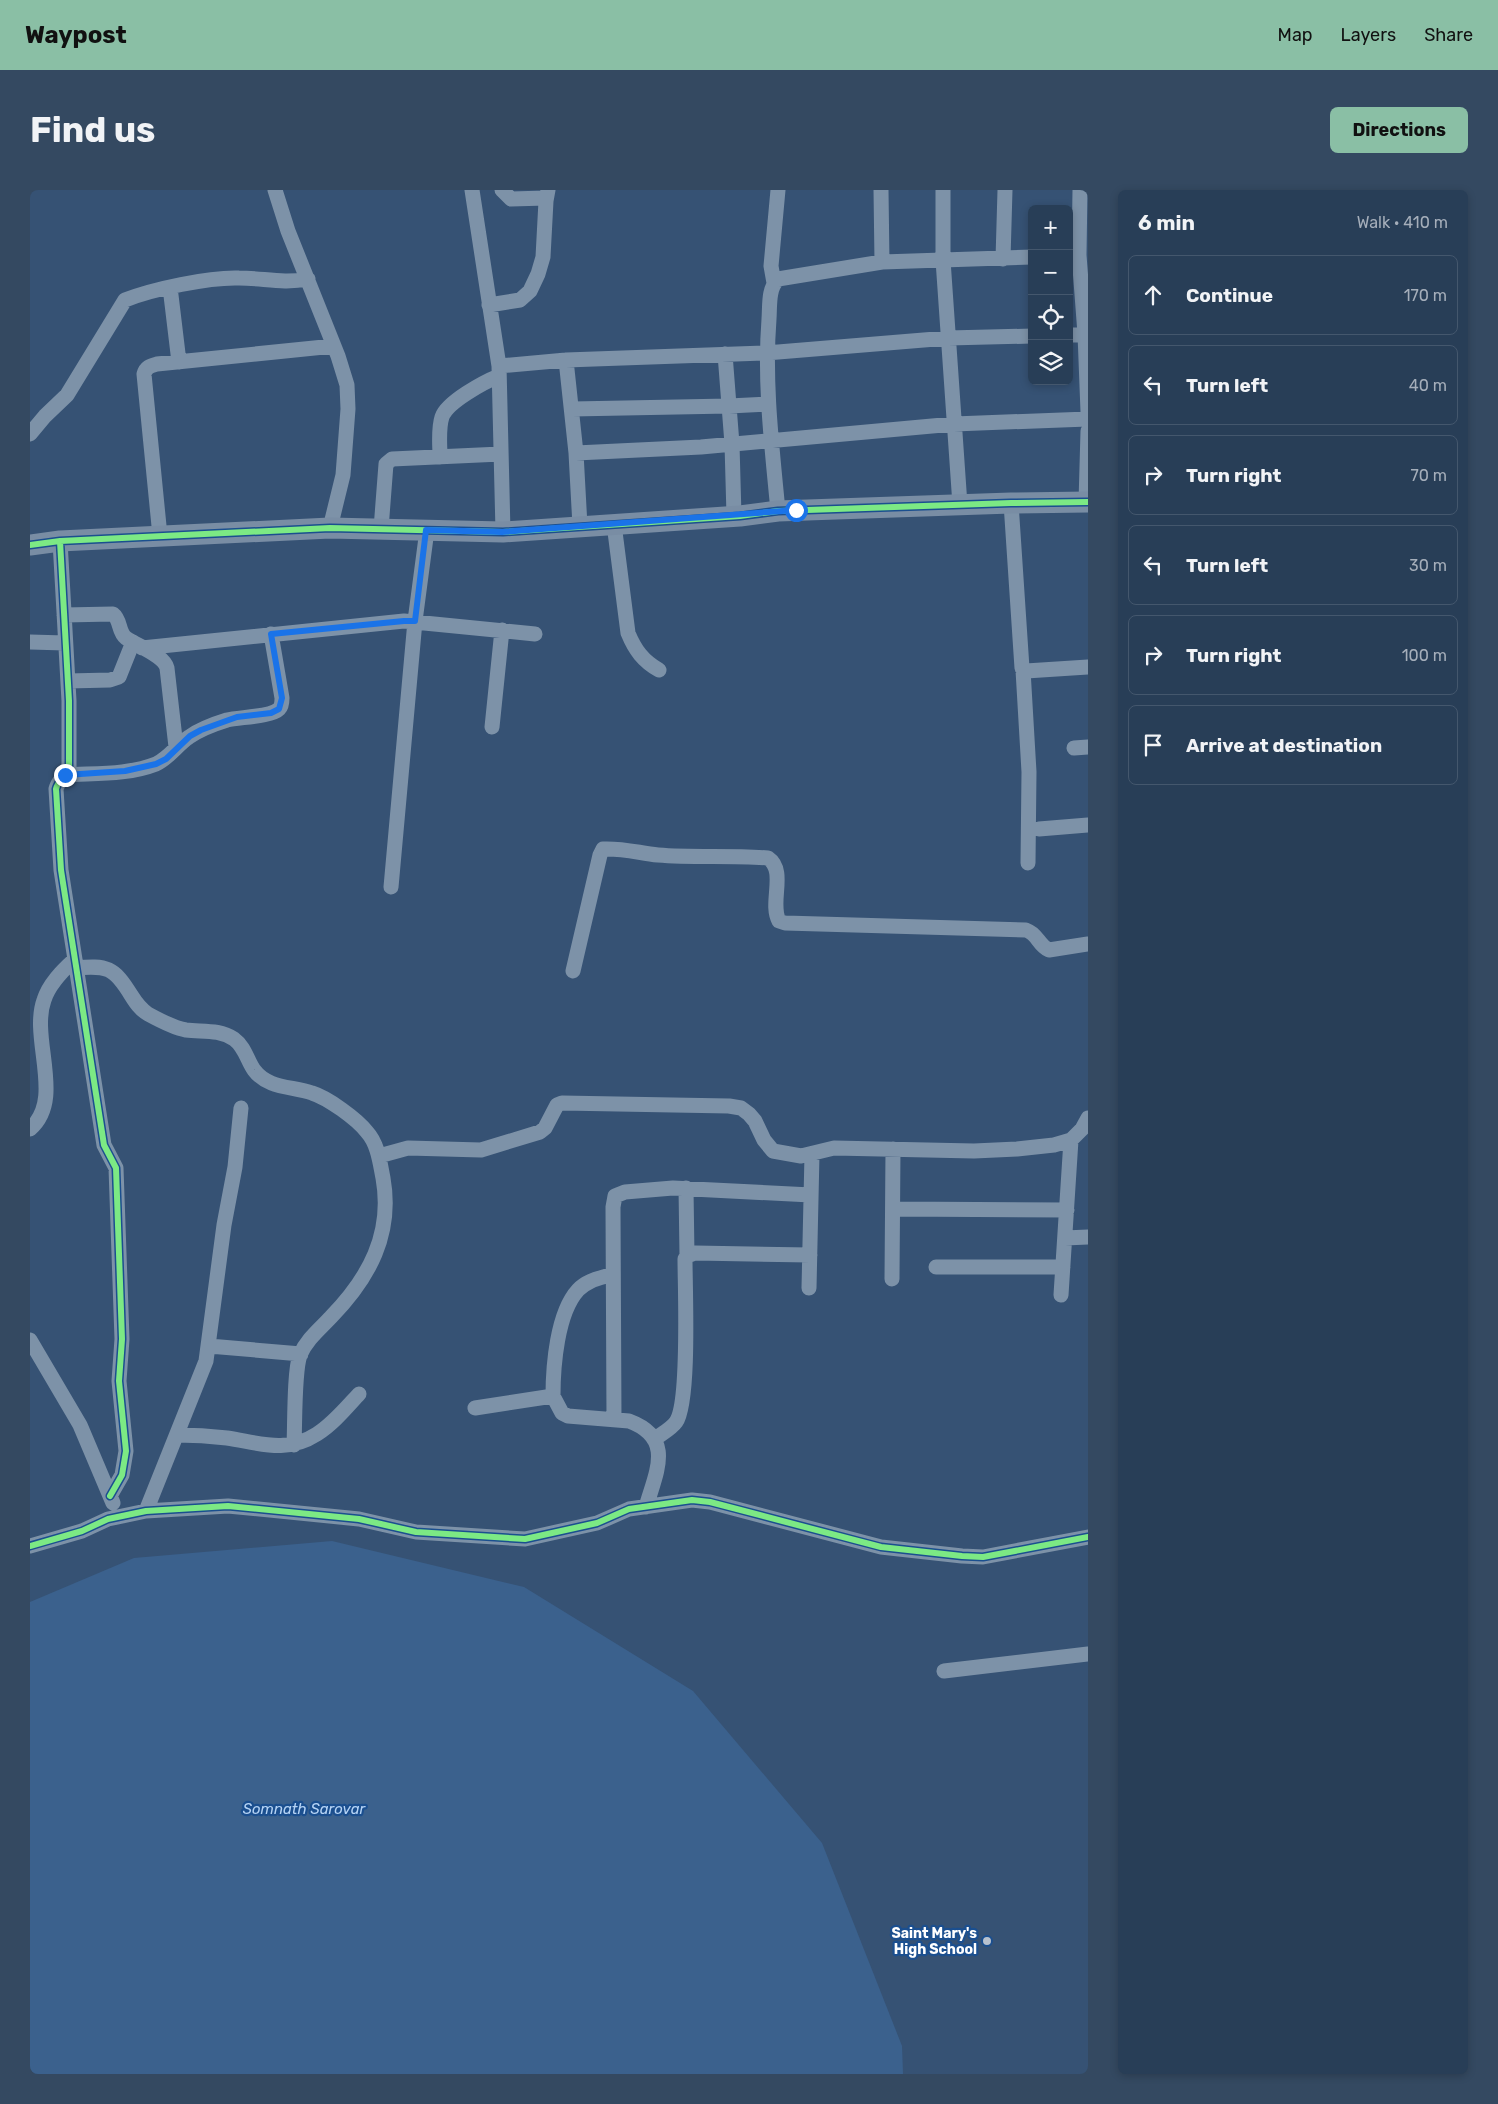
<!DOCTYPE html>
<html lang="en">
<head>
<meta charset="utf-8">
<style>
  body { margin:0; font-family:Rubik,sans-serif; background:#344961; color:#f1f3f6 }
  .controls { position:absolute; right:15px; top:15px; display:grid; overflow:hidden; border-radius:8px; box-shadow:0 2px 8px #0003 }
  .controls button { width:45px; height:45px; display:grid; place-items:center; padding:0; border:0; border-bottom:1px solid #44576d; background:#283e57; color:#f1f3f6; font:25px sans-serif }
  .stop { position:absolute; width:15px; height:15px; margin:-11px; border:4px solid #1a73e8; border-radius:50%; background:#fff }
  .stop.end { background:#1a73e8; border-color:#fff; box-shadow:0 1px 5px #0008 }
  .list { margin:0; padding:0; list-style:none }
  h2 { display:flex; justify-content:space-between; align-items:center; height:65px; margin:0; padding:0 20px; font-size:21px }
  h2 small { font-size:16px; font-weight:400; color:#a5aeba }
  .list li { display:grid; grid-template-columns:32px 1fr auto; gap:15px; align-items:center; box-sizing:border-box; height:80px; margin:0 10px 10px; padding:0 10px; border:1px solid #44576d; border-radius:8px }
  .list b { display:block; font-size:19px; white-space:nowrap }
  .list em { font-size:16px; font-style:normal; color:#a5aeba }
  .icon { flex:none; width:28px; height:28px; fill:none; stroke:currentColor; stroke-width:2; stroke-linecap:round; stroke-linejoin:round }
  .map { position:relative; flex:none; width:1058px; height:1884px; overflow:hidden; border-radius:8px }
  header { display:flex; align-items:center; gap:30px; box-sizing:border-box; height:70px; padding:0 25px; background:#8abfa5; color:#111 }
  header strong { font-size:24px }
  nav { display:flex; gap:28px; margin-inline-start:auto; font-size:18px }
  .intro { display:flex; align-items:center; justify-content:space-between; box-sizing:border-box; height:120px; padding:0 30px }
  h1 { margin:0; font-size:35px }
  .button { padding:12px 22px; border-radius:8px; background:#8abfa5; color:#111; font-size:18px; font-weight:700 }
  main { display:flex; gap:30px; padding:0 30px }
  aside { flex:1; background:#283e57; border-radius:8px; box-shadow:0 2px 8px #0003 }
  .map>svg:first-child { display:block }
  .water { fill:#3b618d }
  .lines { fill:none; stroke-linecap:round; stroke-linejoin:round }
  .street { stroke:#7d92a8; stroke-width:15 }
  .secondary { stroke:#798da4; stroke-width:21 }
  .cycleway-casing { stroke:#1b4f8f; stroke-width:9 }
  .cycleway { stroke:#7ce984; stroke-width:6 }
  .route { stroke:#1a73e8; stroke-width:6 }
  .poi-dot { fill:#b9c2ce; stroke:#1b4f8f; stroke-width:2 }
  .labels { text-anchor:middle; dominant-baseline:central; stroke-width:4.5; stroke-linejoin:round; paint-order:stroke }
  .poi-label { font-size:14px; font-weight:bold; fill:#fff; stroke:#1b4f8f; text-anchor:end }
  .water-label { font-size:15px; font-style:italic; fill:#b5d3f5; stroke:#1b4f8f }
</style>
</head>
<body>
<header>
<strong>Waypost</strong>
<nav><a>Map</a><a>Layers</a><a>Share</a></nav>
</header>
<div class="intro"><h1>Find us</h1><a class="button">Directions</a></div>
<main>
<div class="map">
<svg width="1058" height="1884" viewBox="0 0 1058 1884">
  <rect width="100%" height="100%" fill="#365274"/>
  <path class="water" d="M302 1351 494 1397 663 1501 792 1653 872 1856 873 1884H0V1412L104 1368Z"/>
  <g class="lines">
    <path class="street" d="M245 0 258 41 308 166 317 195 318 219 313 285 300 338
      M442 0 469 176 473 342
      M472 0 481 9 516 8
      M851 0 852 72
      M913 0V70L930 315
      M1050 0 1049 65 1055 144 1058 222
      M973 69 975 0
      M744 93 741 76 748 0
      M140 97 149 172
      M459 115 490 110 500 101 508 84 513 67 516 11 518 0
      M1039 145 1058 144
      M695 164 702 254 704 326
      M536 170 546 263 550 336
      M469 176 536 170 736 163 918 148 1002 146
      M542 219 699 216 738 214
      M0 244 15 226 37 205 95 110C123 99 179 87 209 88 234 88 252 94 278 89
      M546 263 671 257 924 234 1058 229
      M410 267C410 255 408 239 412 227 417 212 454 192 469 186
      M1056 312 1058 241
      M981 313 992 478 996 481 1058 477
      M748 321C742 257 734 193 739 129 740 115 738 99 748 89L852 72 1002 67
      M584 334 598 443C605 460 613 471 629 480
      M351 339 356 274 362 269 471 264
      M130 346 114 184C116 177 120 176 127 174L304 156
      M30 351 39 511V576C37 585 28 590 26 599L31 680 74 955 86 978 92 1149 89 1191 96 1261 92 1285 80 1306
      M34 425 83 424C91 430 88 442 96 448 107 456 134 465 137 478L146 557
      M0 452 35 453
      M112 458 374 431 505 444
      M993 480 999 582 998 673
      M38 491 80 490 89 487 103 452
      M462 537 472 440
      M1044 558 1058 557
      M35 585C65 583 98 585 126 574 139 568 147 555 159 547 170 539 184 534 197 530 209 527 241 527 249 519 252 516 252 512 252 508L241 444
      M1009 639 1058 635
      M361 697 385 431 397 340
      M45 778C77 775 84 777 101 805 106 813 110 819 118 824 129 830 144 838 156 840 173 842 189 839 204 849 215 857 217 870 224 880 238 899 262 896 282 903 298 908 327 929 337 942 348 954 350 973 353 988 363 1044 339 1088 301 1127 290 1139 277 1149 270 1165 264 1181 265 1235 264 1255
      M543 781 570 665 573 659C593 658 609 663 628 665 664 668 701 665 738 668 757 681 739 713 749 731L755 733 996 740C1008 744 1008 755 1019 760L1058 754
      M0 939C35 909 0 849 14 810 19 794 32 781 44 770
      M349 966 378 958 451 960 510 942 515 938 527 915 532 913 699 916 711 918 719 924 725 931 734 950 743 961 771 966 804 958 944 961 987 959 1024 955 1041 950 1052 939 1058 928
      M656 998 657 1066
      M863 1019 1037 1020
      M1035 1048 1058 1047
      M906 1077H1033
      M862 1089 863 959
      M779 1098 782 964
      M1031 1105 1041 950
      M0 1150 50 1235 83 1313
      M179 1156 271 1164
      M523 1206C523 1176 527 1123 548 1100 557 1090 571 1088 583 1084
      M445 1218 523 1206 532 1223 538 1226 599 1231C645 1248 626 1282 616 1317
      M584 1230 583 1017 585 1006 595 1002 643 998 781 1005
      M147 1245C164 1245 180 1246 197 1248 230 1253 256 1264 287 1244 303 1234 316 1218 329 1204
      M625 1249C631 1244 641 1239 646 1232 660 1212 655 1099 655 1069L657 1066 665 1063 780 1065
      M116 1321 176 1171 194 1035 205 977 211 918
      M0 1356 52 1341 78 1329 116 1321 198 1316 329 1329 386 1342 495 1349 567 1333 599 1319 662 1310 680 1312 851 1357 932 1366 953 1367 1058 1347
      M914 1481 1058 1464"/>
    <path class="secondary" d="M0 355 30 351 300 338 473 342 710 326 748 321 981 313 1058 312"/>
    <g class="cycleway-casing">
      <path id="cycleway" d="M30 351 39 511V576C37 585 28 590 26 599L31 680 74 955 86 978 92 1149 89 1191 96 1261 92 1285 80 1306
        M0 355 30 351 300 338 473 342 710 326 748 321 981 313 1058 312
        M0 1356 52 1341 78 1329 116 1321 198 1316 329 1329 386 1342 495 1349 567 1333 599 1319 662 1310 680 1312 851 1357 932 1366 953 1367 1058 1347"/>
    </g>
    <use href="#cycleway" class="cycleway"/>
  </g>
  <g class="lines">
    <path class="route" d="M35 585 95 581 126 574 136 569 160 546 171 540 207 527 241 523 249 519 252 508 241 444 374 431H385L396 340 472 342 766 320"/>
  </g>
  <circle class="poi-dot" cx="957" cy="1751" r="5"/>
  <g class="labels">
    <g class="poi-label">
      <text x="947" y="1743">Saint Mary's<tspan x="947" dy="16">High School</tspan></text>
    </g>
    <g class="water-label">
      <text x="274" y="1619">Somnath Sarovar</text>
    </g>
  </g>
</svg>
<div class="controls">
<button>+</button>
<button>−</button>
<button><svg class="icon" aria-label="locate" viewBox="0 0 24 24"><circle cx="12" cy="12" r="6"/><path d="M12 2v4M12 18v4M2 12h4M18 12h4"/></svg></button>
<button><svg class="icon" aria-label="layers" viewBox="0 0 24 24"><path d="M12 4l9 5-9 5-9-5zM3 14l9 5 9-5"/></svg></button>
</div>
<div class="stop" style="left:766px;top:320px"></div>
<div class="stop end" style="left:35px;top:585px"></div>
</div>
<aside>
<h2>6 min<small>Walk · 410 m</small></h2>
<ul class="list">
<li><svg class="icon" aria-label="ahead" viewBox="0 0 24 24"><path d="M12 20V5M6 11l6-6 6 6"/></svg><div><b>Continue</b></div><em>170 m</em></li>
<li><svg class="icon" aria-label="left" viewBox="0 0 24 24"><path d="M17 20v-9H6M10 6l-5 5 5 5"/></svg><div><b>Turn left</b></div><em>40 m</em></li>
<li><svg class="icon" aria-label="right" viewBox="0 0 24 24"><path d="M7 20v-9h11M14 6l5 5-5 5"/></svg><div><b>Turn right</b></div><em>70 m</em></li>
<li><svg class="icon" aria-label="left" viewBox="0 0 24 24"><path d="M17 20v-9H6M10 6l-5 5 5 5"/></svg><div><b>Turn left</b></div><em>30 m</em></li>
<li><svg class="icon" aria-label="right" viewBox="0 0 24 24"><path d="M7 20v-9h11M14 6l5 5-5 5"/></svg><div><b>Turn right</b></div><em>100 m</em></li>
<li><svg class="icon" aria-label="arrive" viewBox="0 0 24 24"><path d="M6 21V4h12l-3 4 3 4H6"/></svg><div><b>Arrive at destination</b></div></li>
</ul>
</aside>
</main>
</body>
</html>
